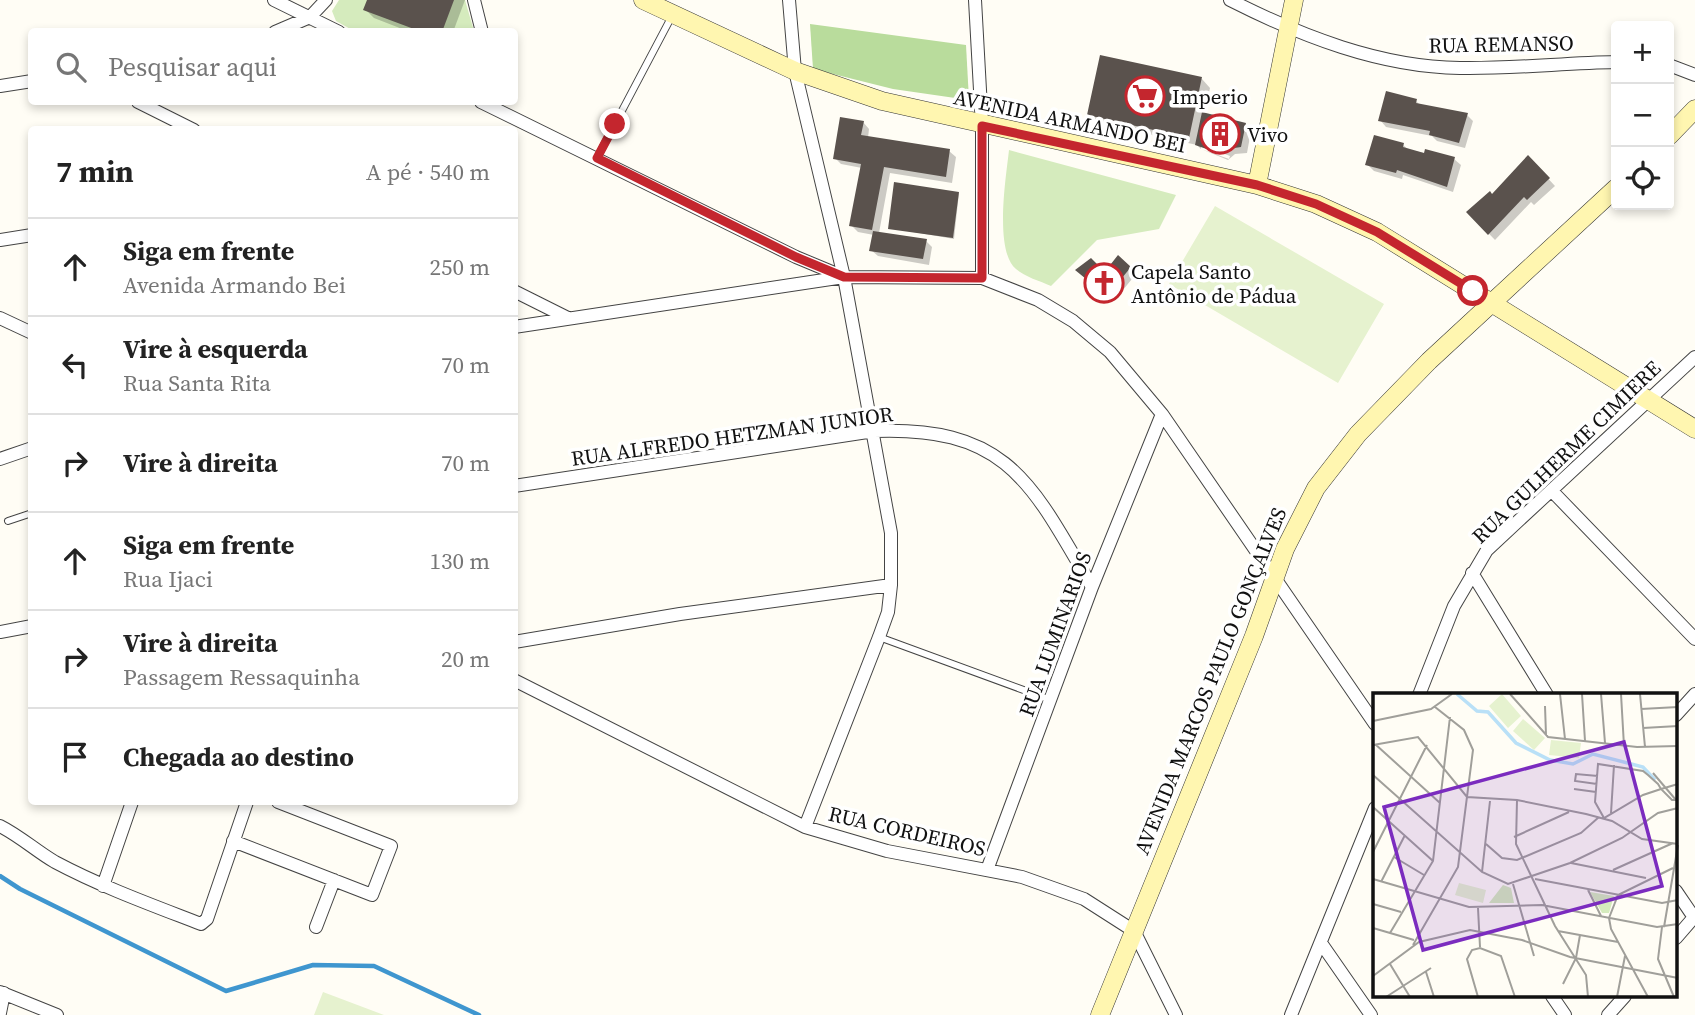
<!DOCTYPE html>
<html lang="pt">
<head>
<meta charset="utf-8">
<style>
  body { margin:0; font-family:"Source Serif 4",serif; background:#f6f6f6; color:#222 }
  .controls { position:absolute; right:21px; top:21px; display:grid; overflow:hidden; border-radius:7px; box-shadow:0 4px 10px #0003 }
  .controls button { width:63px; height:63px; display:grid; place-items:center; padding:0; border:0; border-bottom:2px solid #e0e0e0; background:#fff; color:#222; font:35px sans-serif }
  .stop { position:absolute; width:21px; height:21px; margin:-16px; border:5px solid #c4262e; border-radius:50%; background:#fff }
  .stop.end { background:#c4262e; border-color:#fff; box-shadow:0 2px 7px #0008 }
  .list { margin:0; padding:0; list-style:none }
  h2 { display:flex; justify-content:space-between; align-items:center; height:91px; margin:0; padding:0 28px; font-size:30px }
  h2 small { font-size:23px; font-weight:400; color:#767676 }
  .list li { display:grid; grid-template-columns:46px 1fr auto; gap:21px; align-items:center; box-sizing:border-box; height:98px; padding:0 28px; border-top:2px solid #e0e0e0 }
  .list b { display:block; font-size:26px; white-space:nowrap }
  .list p { margin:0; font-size:23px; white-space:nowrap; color:#767676 }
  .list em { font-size:23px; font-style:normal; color:#767676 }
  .icon { flex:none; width:38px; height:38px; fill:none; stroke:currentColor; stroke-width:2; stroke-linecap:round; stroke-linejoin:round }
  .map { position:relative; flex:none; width:1695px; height:1015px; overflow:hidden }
  .search { position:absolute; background:#fff; box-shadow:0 4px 10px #0003; left:28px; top:28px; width:490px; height:77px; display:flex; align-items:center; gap:18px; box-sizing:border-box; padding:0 24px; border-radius:7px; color:#767676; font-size:26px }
  .panel { position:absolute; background:#fff; box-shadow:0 4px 10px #0003; left:28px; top:126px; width:490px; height:679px; border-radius:7px }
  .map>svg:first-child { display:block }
  .green { fill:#d5ebbd }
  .forest { fill:#b9dc9c }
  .pitch { fill:#e6f2cf }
  .shadow { fill:#0003 }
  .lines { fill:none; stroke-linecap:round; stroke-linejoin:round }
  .stream { stroke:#3f96cf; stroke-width:4.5 }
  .building { fill:#5a524d }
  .lane-casing { stroke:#444; stroke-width:8 }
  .street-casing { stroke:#444; stroke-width:14 }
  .secondary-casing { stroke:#333; stroke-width:19 }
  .lane { stroke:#fff; stroke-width:6 }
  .street { stroke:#fff; stroke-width:12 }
  .secondary { stroke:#fff6b0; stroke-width:18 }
  .route { stroke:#c4262e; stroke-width:9 }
  .labels { text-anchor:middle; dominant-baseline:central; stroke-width:7; stroke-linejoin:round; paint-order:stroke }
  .street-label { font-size:21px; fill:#111; stroke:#fff }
  .poi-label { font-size:21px; fill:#111; stroke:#fff; text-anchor:start }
  .inset-river { fill:none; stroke:#b9e0f7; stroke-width:3.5 }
  .inset-road { fill:none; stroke:#a09f9a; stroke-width:2 }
  .view { fill:#7b2cbf; fill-opacity:0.15; stroke:#7b2cbf; stroke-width:3.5 }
  .inset-edge { fill:none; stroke:#111; stroke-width:3.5 }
</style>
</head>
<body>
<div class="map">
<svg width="1695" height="1015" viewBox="0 0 1695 1015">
  <rect width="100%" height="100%" fill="#fffdf5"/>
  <path class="green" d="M339 0H465L474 31H354L336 21 332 11Z
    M1009 150 1176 195 1159 229 1097 240 1051 286C1040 281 1025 277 1016 269 994 251 1006 177 1009 150Z"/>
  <path class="forest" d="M810 24 966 45 969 100 893 89 813 69Z"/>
  <path class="pitch" d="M1215 206 1384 304 1338 383 1169 284Z
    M323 992 384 1015H314Z"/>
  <path class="shadow" d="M369 0H465L453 32H410L374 18 365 9Z
    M1102 57 1202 79 1210 88 1204 115 1245 125 1251 131 1247 153 1235 154 1228 160 1201 149 1229 159 1230 156 1201 145V149L1197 145 1098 123 1089 115Z
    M1416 101 1421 106 1467 115 1473 121 1465 148 1437 141 1432 136 1386 127 1380 120Z
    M863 122 869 129 868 138 949 151 956 157 952 183 890 173 879 233 926 241 932 247 929 265 878 256 871 250 874 235 858 232 851 225 862 168 841 164 835 158Z
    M1403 145 1409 150 1454 159 1461 165 1453 192 1403 175 1402 179 1374 171 1367 164Z
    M1529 158 1555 186 1534 205 1531 202 1495 240 1469 213 1493 196Z
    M959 193 954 239 890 228Z
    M1098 267 1108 271 1130 268 1136 274 1114 301 1083 276Z"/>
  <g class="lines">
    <path class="stream" d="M0 876 20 889 226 991 313 965 374 966 479 1015"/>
  </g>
  <path class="building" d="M367 0H454L442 32H422L363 10Z
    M1100 55 1202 77 1189 138 1087 115Z
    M1386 91 1417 99 1416 103 1468 113 1459 143 1429 135 1430 131 1378 121Z
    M1202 112 1246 123 1241 147 1228 149 1221 154 1195 145Z
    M840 117 864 121 861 135 950 149 946 177 884 167 872 230 849 226 861 164 833 159Z
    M1374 135 1404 143 1403 147 1424 153 1425 149 1455 157 1447 187 1397 170 1396 173 1365 165Z
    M1528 155 1550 178 1527 200 1524 197 1488 235 1466 212 1490 191 1492 194Z
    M894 182 959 192 953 238 888 229Z
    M873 231 927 239 923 259 869 251Z
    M1118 255 1131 267 1107 296 1075 270 1091 258 1098 265 1107 269Z"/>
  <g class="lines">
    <g class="lane-casing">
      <path id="lane" d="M597 158 673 14
        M8 521 32 513
        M879 637 1051 700"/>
    </g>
    <g class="street-casing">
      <path id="street" d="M274 0 339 32
        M474 0 482 32
        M789 0 795 71 844 277 891 533V585L888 612 879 637 805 827
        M975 0 982 126V278
        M1230 0C1301 36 1380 67 1460 68 1512 69 1564 63 1616 62
        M275 32 310 17 326 0
        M1669 65 1695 75
        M0 86 32 81
        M138 102 194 130
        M481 102 796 257 844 277
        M0 240 32 235
        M514 291 568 318
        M0 318 32 333
        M514 327 844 277 982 278 1038 300 1073 321 1110 352 1162 414 1375 724
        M0 459 32 448
        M514 486 874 431C1007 426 1031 482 1092 587
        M1552 491 1695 639
        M1472 573 1547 695
        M0 632 32 626
        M514 642 680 614 891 585
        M514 680 805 827 887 851 1022 877 1084 899 1134 931 1176 1015
        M1419 695 1454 606 1487 550 1695 357
        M1676 715 1695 694
        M0 826C20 836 36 851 55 862 102 887 152 905 201 924L207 919 247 802
        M233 841 372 895 391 846 278 802
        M987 870 1092 587 1162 414
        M103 886 132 802
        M1676 891 1695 919
        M316 927 334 880
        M1676 938 1695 916
        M1321 943 1371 1015
        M0 992 57 1015
        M1552 996 1565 1015
        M0 1013 4 993
        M1291 1015 1375 808
        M1608 1015 1625 996"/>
    </g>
    <g class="secondary-casing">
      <path id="secondary" d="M643 0 795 71 882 101 1257 185 1316 204 1377 232 1695 429
        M1669 136 1695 109
        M1257 185 1294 0
        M1100 1015 1254 636 1285 549 1316 488 1358 434 1429 361 1616 188"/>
    </g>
    <use href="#lane" class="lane"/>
    <use href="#street" class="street"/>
    <use href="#secondary" class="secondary"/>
  </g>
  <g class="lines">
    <path class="route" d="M615 124 597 158 796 257 844 277 982 278V126L1257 185 1316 204 1377 232 1473 291"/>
  </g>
  <defs>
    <g id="supermarket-ring" transform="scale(2.0125)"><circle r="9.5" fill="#fff" stroke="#c4262e" stroke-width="1.5"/><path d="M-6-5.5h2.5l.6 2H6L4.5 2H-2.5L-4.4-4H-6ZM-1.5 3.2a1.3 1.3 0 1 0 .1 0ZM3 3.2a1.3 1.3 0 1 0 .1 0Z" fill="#c4262e"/></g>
    <g id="building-ring" transform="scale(2.0125)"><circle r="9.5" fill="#fff" stroke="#c4262e" stroke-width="1.5"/><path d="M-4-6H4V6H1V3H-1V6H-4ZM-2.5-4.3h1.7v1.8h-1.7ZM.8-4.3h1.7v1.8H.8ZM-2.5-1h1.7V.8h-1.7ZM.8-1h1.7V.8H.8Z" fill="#c4262e"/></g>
    <g id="church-ring" transform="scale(2.0125)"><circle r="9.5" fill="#fff" stroke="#c4262e" stroke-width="1.5"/><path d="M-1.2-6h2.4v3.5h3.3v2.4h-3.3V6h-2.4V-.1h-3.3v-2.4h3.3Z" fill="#c4262e"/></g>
  </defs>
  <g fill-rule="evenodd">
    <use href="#supermarket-ring" x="1145" y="96"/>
    <use href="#building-ring" x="1220" y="134"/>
    <use href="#church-ring" x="1104" y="283"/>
  </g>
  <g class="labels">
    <g class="street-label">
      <text transform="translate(1501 44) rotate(-1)">RUA REMANSO</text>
      <text transform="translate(1070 121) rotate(12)">AVENIDA ARMANDO BEI</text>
      <text transform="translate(732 436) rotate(-8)">RUA ALFREDO HETZMAN JUNIOR</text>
      <text transform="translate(1566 452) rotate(-44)">RUA GULHERME CIMIERE</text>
      <text transform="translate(1055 634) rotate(-70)">RUA LUMINARIOS</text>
      <text transform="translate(1210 681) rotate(-68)">AVENIDA MARCOS PAULO GONÇALVES</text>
      <text transform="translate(907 831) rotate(13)">RUA CORDEIROS</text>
    </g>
    <g class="poi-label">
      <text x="1172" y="96">Imperio</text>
      <text x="1247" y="134">Vivo</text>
      <text x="1131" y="271">Capela Santo<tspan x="1131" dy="24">Antônio de Pádua</tspan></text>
    </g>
  </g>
  <g transform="translate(1373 693)">
    <rect width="304" height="304" fill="#fffdf5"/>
    <path d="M130 192 138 195 141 210H116ZM217 199 241 203 236 220H229Z" fill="#d5ebbd"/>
    <path d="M129 1 148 23 135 35 116 13ZM150 26 172 45 161 57 140 38ZM178 47 208 50 206 65 176 62ZM86 190 113 197 110 210 82 202Z" fill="#e6f2cf"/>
    <path class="inset-river" d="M84 1 104 18 115 19 143 50 177 67 200 71 220 61 270 74 282 87"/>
    <path class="inset-road" d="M137 1 175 44 264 54 305 53M187 1 192 46M209 1 212 48M228 1 232 50M248 1 251 53M267 1 272 54M172 13 173 42M268 16 305 14M0 28 58 16 79 1M270 35 305 33M2 51 67 110M0 52 45 44 94 104 144 107 213 121 239 128 269 146 305 151M280 80 303 107M0 82 109 179 135 191 197 170 249 145 285 120 305 115M224 91 202 88 203 81 225 83M201 96 223 99M144 107 143 151 182 233 213 282 215 304M303 107H299L288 96 285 91 275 82 270 78 225 71 222 109 231 125 270 102 288 96 305 91M0 114 60 168M238 120 241 72M141 144 196 119M113 151 129 165 144 167 208 140 226 124M0 159 54 52M21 164 51 182M198 170 273 185M240 177 300 150M109 179 117 108M0 186 96 214 169 212 284 234 305 231M162 186 289 210 305 207M8 189 32 142M140 191 161 263M215 197 228 223M0 211 28 219M105 215 107 254M289 234 285 266 301 304M291 234 305 152M0 235 41 247M185 238 245 249M17 240 60 168 77 24M40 252 85 174 100 57 91 37 62 14M17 271 37 304M53 279 61 304M0 283 46 249 97 237 149 247 197 264 305 285M190 291 203 265 207 242M13 304 58 275M105 304 94 266 99 257 107 255 128 263 142 304M244 304 252 263M275 304 238 236 236 225 245 202 300 175"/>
    <path class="view" d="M251 49 289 193 50 257 11 114Z"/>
    <rect width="304" height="304" class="inset-edge"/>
  </g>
</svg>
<div class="controls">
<button>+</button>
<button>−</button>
<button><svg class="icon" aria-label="locate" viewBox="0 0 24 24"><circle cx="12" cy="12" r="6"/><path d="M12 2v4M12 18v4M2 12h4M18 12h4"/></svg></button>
</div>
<div class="stop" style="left:1473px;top:291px"></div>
<div class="stop end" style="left:615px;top:124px"></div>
<div class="search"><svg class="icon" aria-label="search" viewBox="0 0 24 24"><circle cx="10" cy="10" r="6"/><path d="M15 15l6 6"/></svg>Pesquisar aqui</div>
<section class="panel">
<h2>7 min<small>A pé · 540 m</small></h2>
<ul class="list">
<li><svg class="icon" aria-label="ahead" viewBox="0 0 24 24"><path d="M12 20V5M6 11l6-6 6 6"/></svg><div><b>Siga em frente</b><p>Avenida Armando Bei</p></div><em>250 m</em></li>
<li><svg class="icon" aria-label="left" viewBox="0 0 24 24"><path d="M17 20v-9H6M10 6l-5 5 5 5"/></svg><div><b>Vire à esquerda</b><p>Rua Santa Rita</p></div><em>70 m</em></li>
<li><svg class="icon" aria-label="right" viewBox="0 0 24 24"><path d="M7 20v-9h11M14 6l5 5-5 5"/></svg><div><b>Vire à direita</b></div><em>70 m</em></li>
<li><svg class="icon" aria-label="ahead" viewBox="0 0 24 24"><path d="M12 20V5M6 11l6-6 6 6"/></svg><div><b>Siga em frente</b><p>Rua Ijaci</p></div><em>130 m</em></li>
<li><svg class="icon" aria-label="right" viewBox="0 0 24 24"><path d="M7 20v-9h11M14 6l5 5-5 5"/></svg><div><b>Vire à direita</b><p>Passagem Ressaquinha</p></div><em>20 m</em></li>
<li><svg class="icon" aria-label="arrive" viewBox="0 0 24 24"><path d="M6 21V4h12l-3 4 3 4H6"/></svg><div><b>Chegada ao destino</b></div></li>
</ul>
</section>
</div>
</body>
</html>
